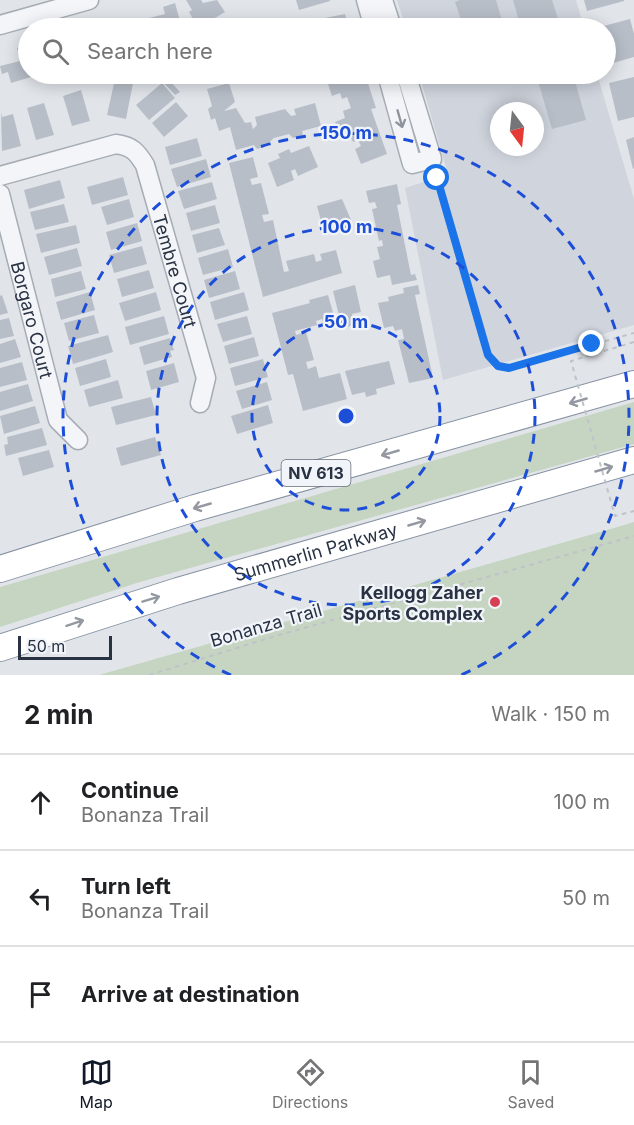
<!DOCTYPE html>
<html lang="en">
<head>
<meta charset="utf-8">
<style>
  body { margin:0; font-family:Inter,sans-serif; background:#f6f6f6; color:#202124 }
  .compass { position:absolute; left:490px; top:102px; width:54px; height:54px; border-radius:50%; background:#fff; box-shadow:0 3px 15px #0003; rotate:165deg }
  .scale { position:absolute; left:18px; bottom:15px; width:94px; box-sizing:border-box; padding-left:6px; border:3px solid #283243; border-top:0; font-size:16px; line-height:21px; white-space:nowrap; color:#283243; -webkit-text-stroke:4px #f1f4f8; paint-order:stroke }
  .stop { position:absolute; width:18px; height:18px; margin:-14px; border:4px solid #1a73e8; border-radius:50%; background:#fff }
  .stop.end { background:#1a73e8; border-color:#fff; box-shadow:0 2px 6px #0008 }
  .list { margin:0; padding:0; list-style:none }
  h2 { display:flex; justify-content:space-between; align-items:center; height:78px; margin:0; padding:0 24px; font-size:26px }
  h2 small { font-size:20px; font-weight:400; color:#757577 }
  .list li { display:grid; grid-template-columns:39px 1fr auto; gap:18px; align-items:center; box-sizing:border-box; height:96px; padding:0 24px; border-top:2px solid #e0e0e0 }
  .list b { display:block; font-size:22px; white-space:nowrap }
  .list p { margin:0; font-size:20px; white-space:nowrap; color:#757577 }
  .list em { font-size:20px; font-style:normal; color:#757577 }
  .icon { flex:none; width:33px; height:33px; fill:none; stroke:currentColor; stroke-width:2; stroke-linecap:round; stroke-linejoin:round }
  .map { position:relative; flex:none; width:634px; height:675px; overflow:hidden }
  .search { position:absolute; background:#fff; box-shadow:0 3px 15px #0003; left:18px; right:18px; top:18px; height:66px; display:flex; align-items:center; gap:15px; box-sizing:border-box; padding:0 21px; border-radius:33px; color:#757577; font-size:22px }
  .sheet { height:366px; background:#fff }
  nav { display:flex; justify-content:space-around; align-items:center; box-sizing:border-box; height:84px; border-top:2px solid #e0e0e0; background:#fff; font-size:16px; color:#757577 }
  nav a { display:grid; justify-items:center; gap:3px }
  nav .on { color:#111827 }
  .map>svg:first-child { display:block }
  .built { fill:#cfd4dd; fill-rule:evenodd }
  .green { fill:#c6d5c1 }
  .building { fill:#b8bec8 }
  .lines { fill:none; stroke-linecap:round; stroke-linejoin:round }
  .minor-casing { stroke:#a6acb5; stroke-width:21 }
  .highway-casing { stroke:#8792a2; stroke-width:28 }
  .path { stroke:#bfc2c9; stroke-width:2; stroke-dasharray:4.5 4.5; stroke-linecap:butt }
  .minor { stroke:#f4f5f8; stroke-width:18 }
  .highway { stroke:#fff; stroke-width:26 }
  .path-bridge { stroke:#bfc2c9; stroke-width:2; stroke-dasharray:4.5 4.5; stroke-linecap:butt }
  .oneway { stroke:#8e949e }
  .oneway2 { stroke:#9498a1 }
  .route { stroke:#1a73e8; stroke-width:8 }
  .ring { fill:none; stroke:#1d4ed8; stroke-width:3; stroke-dasharray:10 8 }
  .poi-dot { fill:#d73f55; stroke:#f1f4f8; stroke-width:2 }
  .labels { text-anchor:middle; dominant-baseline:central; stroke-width:4.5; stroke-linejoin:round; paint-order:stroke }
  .shield { fill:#f1f4f8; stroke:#646c79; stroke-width:1.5 }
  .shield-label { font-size:16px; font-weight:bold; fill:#283243 }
  .street-label { font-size:18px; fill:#283243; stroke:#f1f4f8 }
  .poi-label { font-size:18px; font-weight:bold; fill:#283243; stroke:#f1f4f8; text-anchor:end }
  .centre { fill:#1d4ed8; stroke:#f1f4f8; stroke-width:3 }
  .ring-label { font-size:18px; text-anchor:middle; font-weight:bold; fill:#1d4ed8; stroke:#f1f4f8; stroke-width:4.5; stroke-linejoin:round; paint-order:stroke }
</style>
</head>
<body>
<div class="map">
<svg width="634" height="675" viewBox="0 0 634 675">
  <rect width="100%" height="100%" fill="#e1e5ea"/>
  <path class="built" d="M397 0H576L584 28H406Z
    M419 74H597L634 199V325L443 380 405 188 448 174ZM499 111H535V147H499Z"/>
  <path class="green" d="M634 402V444L140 582 0 627V587Z
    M634 522V675H99L614 528Z"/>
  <path class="building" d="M186 0H201L203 3 217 0 225 12 198 28 189 12 192 10Z
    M296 0H330V1L299 10Z
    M460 0H496L504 28H464L455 2Z
    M513 0H552L561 28H521Z
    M584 0H624V1L587 11Z
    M175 3 182 28H152L149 18 165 14 163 7Z
    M345 14 349 28H289L325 18Z
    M124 18 127 28H114L112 21Z
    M454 18 457 28H441L439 22Z
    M630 19 634 34V57L606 65V28H596Z
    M28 45V74H41L11 83 8 72 2 74 0 66 20 61 17 48Z
    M116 74 134 78 126 119 107 115Z
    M332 74H365L376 108 371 109 387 154 361 164 355 149 361 146 358 140 353 142 348 131 339 134 335 122 345 118 343 111 351 108 347 97 342 99 340 93 332 96 328 84 335 82Z
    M536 74H573L586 120 552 129Z
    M634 77V117L618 121 609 83Z
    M168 79 180 92 175 95 164 83Z
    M162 83 175 98 149 120 136 105Z
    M229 83 235 102 224 111 236 108 245 123 251 122 253 129 257 125 255 117 285 109 291 116 296 115 294 109 315 103 321 126 302 131 303 135 293 138 289 134 274 138 264 147 257 149 254 145 236 150 230 127 219 131 215 118 211 120 208 109 212 106 207 89Z
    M81 90 90 121 72 126 63 96Z
    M176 102 188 116 164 137 152 123Z
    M44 103 54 135 36 140 27 108Z
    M1 112 2 117 13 114 21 146 2 151Z
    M634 137V168L633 169 626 140Z
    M197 138 202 156 170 165 165 147Z
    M309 146 318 167 298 176 295 169 291 171 294 180 277 187 268 163 280 158 278 154 289 149 291 153Z
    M253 157 258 177 250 179 252 185 261 183 269 214 262 215 264 222 273 220 284 272 289 271 286 261 314 254 316 262 322 260 320 254 336 250 342 273 263 297 229 163Z
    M206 159 211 177 177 187 171 169Z
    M123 177 128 195 92 205 87 187Z
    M60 180 65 198 29 209 24 190Z
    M212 182 217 199 184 209 178 191Z
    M397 184 401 204 397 205 411 275 415 274 417 280 392 285 390 275 377 278 373 261 380 259 377 247 383 246 382 240 379 241 372 209 377 208 375 202 369 203 366 191Z
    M129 199 134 217 107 225 101 207Z
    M342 199 351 220 323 228 317 206Z
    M64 204 69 222 35 230 30 212Z
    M215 205 220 223 191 231 186 213Z
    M137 223 142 241 111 250 106 232Z
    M76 225 80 243 41 253 36 234Z
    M219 228 225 245 197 253 192 235Z
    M142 246 147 264 114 273 109 255Z
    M77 248 82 266 49 275 44 257Z
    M228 249 233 267 203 275 198 258Z
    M149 270 154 288 122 297 117 279Z
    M81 271 86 289 55 297 51 279Z
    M235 271 240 289 209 298 204 280Z
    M355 285 361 312 352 314 355 325 342 328 333 291Z
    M418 285 420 294 415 295 433 378 409 383 398 340 404 339 402 329 395 331 393 326 384 328 378 303 389 301 388 297 404 293 403 288Z
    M90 292 95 310 61 320 56 302Z
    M156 292 161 310 125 321 119 303Z
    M244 292 249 310 215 320 210 302Z
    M2 295 8 313 0 315V296Z
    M328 295 336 323 324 326 322 319 316 321 317 325 295 331 296 335 306 332 314 360 306 362 308 369 316 366 319 378 340 373 347 399 303 411 293 374 288 375 272 313 310 303 309 300Z
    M94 315 99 333 69 341 64 323Z
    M164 316 169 334 130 345 125 327Z
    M247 316 252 334 223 342 217 324Z
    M9 318 14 336 0 339V320Z
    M108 335 113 352 73 364 68 346Z
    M254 337 259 356 229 364 224 346Z
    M170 338 174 350 170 351 172 357 144 365 139 347Z
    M15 339 21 357 0 363V344Z
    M106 359 111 377 80 386 75 368Z
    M263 359 268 377 235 386 230 368Z
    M389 361 395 384 376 389 377 394 366 397 365 392 352 395 345 371Z
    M22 362 27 380 0 387V368Z
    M174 363 179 382 151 390 146 371Z
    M118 380 123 398 89 407 84 390Z
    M267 382 272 400 242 409 236 391Z
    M28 384 33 401 0 411V392Z
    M151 397 156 415 116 425 111 407Z
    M268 405 273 423 237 434 231 416Z
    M35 406 40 423 4 434 0 416Z
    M42 428 47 445 6 456 4 445 8 444 7 437Z
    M155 437 161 455 121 466 116 448Z
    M49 450 54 467 23 476 18 458Z"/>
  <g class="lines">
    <g class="minor-casing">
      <g id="minor">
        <path d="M366 0 374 28"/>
        <path d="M383 0 392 28"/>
        <path d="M0 25 89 0"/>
        <path d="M387 74 412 164 432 159 406 74"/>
        <path id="s1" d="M0 176 116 144C132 146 137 152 145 165L206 378 200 403"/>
        <path id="s2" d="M0 194 58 420 78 440"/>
      </g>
    </g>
    <g class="highway-casing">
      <g id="highway">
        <path d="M0 569 195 508 634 384"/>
        <path id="s3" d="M0 648 178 591 634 460"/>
      </g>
    </g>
    <path class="path" d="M436 173 488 355 498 366 509 368 634 333
      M149 675 279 635 634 536"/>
    <use href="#minor" class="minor"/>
    <use href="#highway" class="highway"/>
    <path class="path-bridge" d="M634 342 571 361 615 516 634 511"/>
  </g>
  <defs><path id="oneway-shaft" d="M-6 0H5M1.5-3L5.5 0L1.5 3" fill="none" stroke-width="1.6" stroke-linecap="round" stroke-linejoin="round" transform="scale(1.5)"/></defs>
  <use class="oneway" href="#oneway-shaft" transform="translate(400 119) rotate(74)"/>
  <g class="oneway2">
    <use href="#oneway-shaft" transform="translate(578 401) rotate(164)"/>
    <use href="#oneway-shaft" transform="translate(390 453) rotate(164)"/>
    <use href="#oneway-shaft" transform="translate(604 469) rotate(-16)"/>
    <use href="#oneway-shaft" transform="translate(202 506) rotate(164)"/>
    <use href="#oneway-shaft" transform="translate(417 523) rotate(-16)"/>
    <use href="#oneway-shaft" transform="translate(151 599) rotate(-17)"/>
    <use href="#oneway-shaft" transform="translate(75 623) rotate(-18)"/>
  </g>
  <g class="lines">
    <path class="route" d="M437 178 488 355 498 366 509 368 592 344"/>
  </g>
  <g class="ring">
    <circle cx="346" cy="416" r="94"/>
    <circle cx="346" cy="416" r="189"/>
    <path d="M231 675A283 283 0 1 1 461 675"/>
  </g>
  <circle class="poi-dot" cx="495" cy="602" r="6"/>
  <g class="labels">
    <rect class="shield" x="281.5" y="460" width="69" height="26" rx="4.5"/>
    <g class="shield-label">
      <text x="316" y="473">NV 613</text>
    </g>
    <g class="street-label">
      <text stroke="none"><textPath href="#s1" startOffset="268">Tembre Court</textPath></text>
      <text stroke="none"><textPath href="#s2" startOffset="130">Borgaro Court</textPath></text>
      <text stroke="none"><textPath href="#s3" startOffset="330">Summerlin Parkway</textPath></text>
      <text transform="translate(266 625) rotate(-16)">Bonanza Trail</text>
    </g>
    <g class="poi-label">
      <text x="483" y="592">Kellogg Zaher<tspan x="483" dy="21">Sports Complex</tspan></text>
    </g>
  </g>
  <circle cx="346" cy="416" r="9" class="centre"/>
  <g class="ring-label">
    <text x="346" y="139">150 m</text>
    <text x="346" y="233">100 m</text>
    <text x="346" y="328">50 m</text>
  </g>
</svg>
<svg class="compass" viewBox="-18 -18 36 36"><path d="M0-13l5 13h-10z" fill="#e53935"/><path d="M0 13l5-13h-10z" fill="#757577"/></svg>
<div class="scale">50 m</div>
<div class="stop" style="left:437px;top:178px"></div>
<div class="stop end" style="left:592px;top:344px"></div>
<div class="search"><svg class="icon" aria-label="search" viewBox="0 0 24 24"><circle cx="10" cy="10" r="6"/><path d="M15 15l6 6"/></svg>Search here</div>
</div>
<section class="sheet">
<h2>2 min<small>Walk · 150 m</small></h2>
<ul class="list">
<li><svg class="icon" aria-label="ahead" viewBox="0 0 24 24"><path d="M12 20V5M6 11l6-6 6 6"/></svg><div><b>Continue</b><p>Bonanza Trail</p></div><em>100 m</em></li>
<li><svg class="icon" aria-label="left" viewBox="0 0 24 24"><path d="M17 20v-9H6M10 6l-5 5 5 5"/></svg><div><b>Turn left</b><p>Bonanza Trail</p></div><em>50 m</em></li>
<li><svg class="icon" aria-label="arrive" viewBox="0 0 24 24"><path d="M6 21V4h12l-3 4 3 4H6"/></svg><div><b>Arrive at destination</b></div></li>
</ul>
</section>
<nav>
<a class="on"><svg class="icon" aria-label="map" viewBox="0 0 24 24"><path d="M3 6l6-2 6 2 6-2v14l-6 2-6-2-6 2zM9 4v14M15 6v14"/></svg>Map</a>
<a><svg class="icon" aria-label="directions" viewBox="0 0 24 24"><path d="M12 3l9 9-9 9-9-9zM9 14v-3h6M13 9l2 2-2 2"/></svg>Directions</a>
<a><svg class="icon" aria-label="saved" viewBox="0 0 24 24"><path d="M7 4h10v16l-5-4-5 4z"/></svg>Saved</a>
</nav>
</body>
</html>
